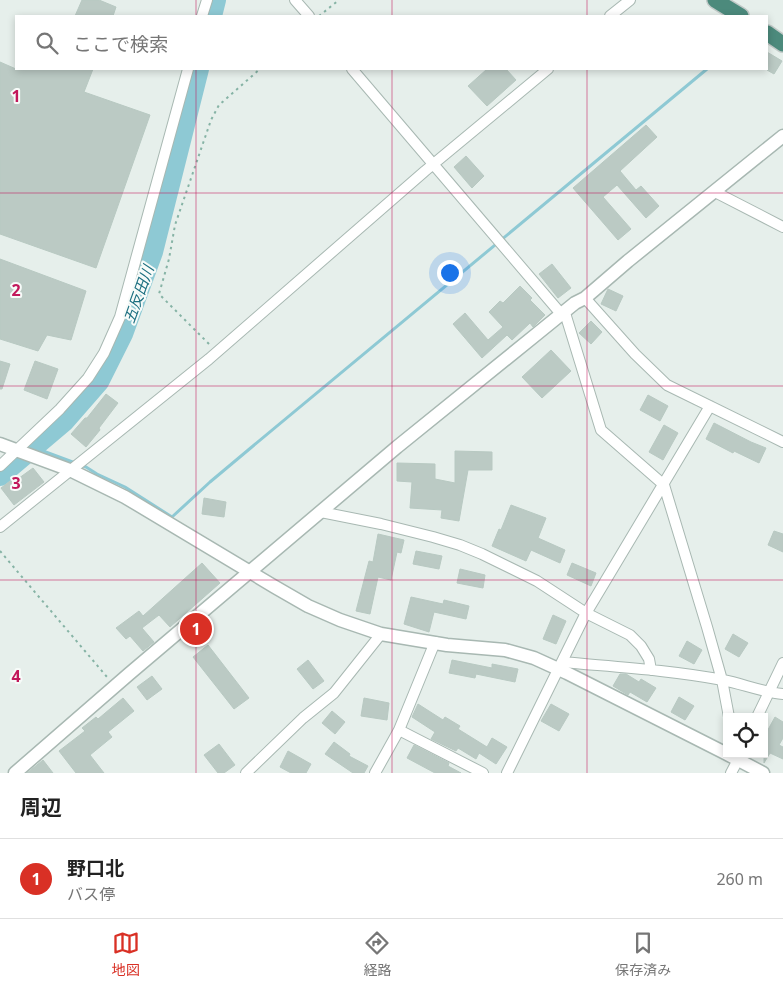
<!DOCTYPE html>
<html lang="ja">
<head>
<meta charset="utf-8">
<style>
  body { margin:0; font-family:"Noto Sans","Noto Sans JP",sans-serif; background:#f2f2f2; color:#222 }
  .controls { position:absolute; right:15px; bottom:15px; display:grid; overflow:hidden; border-radius:0px; box-shadow:0 2px 8px #0003 }
  .controls button { width:45px; height:45px; display:grid; place-items:center; padding:0; border:0; border-bottom:1px solid #e0e0e0; background:#fff; color:#222; font:25px sans-serif }
  .you { position:absolute; left:449px; top:272px; width:18px; height:18px; margin:-12px; border:4px solid #fff; border-radius:50%; background:#1a73e8; box-shadow:0 0 0 8px #1a73e833 }
  .badge { display:grid; place-items:center; width:32px; height:32px; border-radius:50%; background:#d93025; color:#fff; font-size:16px; font-weight:700 }
  .pin { position:absolute; translate:-50% -50%; border:2px solid #fff; box-shadow:0 1px 5px #0006 }
  .list { margin:0; padding:0; list-style:none }
  h2 { display:flex; justify-content:space-between; align-items:center; height:65px; margin:0; padding:0 20px; font-size:21px }
  h2 small { font-size:16px; font-weight:400; color:#767676 }
  .list li { display:grid; grid-template-columns:32px 1fr auto; gap:15px; align-items:center; box-sizing:border-box; height:80px; padding:0 20px; border-top:1px solid #e0e0e0 }
  .list b { display:block; font-size:19px; white-space:nowrap }
  .list p { margin:0; font-size:16px; white-space:nowrap; color:#767676 }
  .list em { font-size:16px; font-style:normal; color:#767676 }
  .icon { flex:none; width:28px; height:28px; fill:none; stroke:currentColor; stroke-width:2; stroke-linecap:round; stroke-linejoin:round }
  .map { position:relative; flex:none; width:783px; height:773px; overflow:hidden }
  .search { position:absolute; background:#fff; box-shadow:0 2px 8px #0003; left:15px; right:15px; top:15px; height:55px; display:flex; align-items:center; gap:12px; box-sizing:border-box; padding:0 18px; border-radius:0px; color:#767676; font-size:19px }
  .sheet { height:145px; background:#fff }
  nav { display:flex; justify-content:space-around; align-items:center; box-sizing:border-box; height:70px; border-top:1px solid #e0e0e0; background:#fff; font-size:14px; color:#767676 }
  nav a { display:grid; justify-items:center; gap:2px }
  nav .on { color:#d93025 }
  .map>svg:first-child { display:block }
  .lines { fill:none; stroke-linecap:round; stroke-linejoin:round }
  .stream { stroke:#8ec9d4; stroke-width:3 }
  .river { stroke:#8ec9d4; stroke-width:20 }
  .building { fill:#bbcac4; stroke:#b8c9c2 }
  .minor-casing { stroke:#a8b8b2; stroke-width:12 }
  .tertiary-casing { stroke:#a8b8b2; stroke-width:15 }
  .trunk-casing { stroke:#c2cac8; stroke-width:18 }
  .path { stroke:#86b3a5; stroke-width:2; stroke-dasharray:2.5 4; stroke-linecap:butt }
  .minor { stroke:#fff; stroke-width:10 }
  .tertiary { stroke:#fff; stroke-width:12 }
  .trunk { stroke:#4c8a7c; stroke-width:15 }
  .grid { fill:none; stroke:#c2185b; stroke-width:1; stroke-opacity:0.55 }
  .labels { text-anchor:middle; dominant-baseline:central; stroke-width:4; stroke-linejoin:round; paint-order:stroke }
  .water-label { font-size:15px; font-style:italic; fill:#1c6f80; stroke:#f7fbf9 }
  .grid-label { font-size:16px; text-anchor:middle; font-weight:bold; fill:#c2185b; stroke:#f7fbf9; stroke-width:4; stroke-linejoin:round; paint-order:stroke }
</style>
</head>
<body>
<div class="map">
<svg width="783" height="773" viewBox="0 0 783 773">
  <rect width="100%" height="100%" fill="#e6efeb"/>
  <g class="lines">
    <path class="stream" d="M35 448 86 467 97 474 125 487 172 517 210 482 253 446 707 69"/>
    <path class="river" d="M212 16 216 0
      M0 476 65 421 99 382 123 334 153 252 199 69"/>
  </g>
  <path class="building" d="M82 0H99L116 7 113 16H75Z
    M767 52 782 61 774 74 767 70Z
    M0 62 16 69H93L84 92 150 115 96 268 0 234Z
    M487 69H506L516 80 487 106 468 86Z
    M646 125 657 137 620 171 636 190 641 186 659 206 646 218 617 185 603 197 631 229 618 240 573 188Z
    M466 156 484 176 472 188 454 167Z
    M0 259 86 291 71 340 47 335 38 351 0 339Z
    M552 264 571 288 558 298 539 274Z
    M520 286 532 298 530 300 545 315 533 327 530 323 512 340 507 335 482 358 453 324 465 313 488 340 503 327 489 312 500 301 503 303Z
    M608 289 623 296 616 311 601 304Z
    M591 321 602 332 591 344 579 333Z
    M551 350 571 371 542 398 522 377Z
    M0 361 10 364 2 389H0Z
    M35 361 58 369 47 399 24 390Z
    M106 394 118 403 99 428 100 430 86 447 71 434 85 418H87Z
    M648 395 668 406 660 421 640 410Z
    M714 423 751 442 766 448 759 463 734 451 733 453 706 439Z
    M664 425 678 433 663 460 649 452Z
    M455 451 492 452V470H468L459 521 441 518 442 510 410 508 412 482 397 481V463L435 464V479L455 483Z
    M33 468 44 482 14 505 1 488 13 479 15 481Z
    M204 498 226 502 224 517 202 514Z
    M511 505 546 518 538 538 565 550 560 563 531 550 526 561 492 546 499 529 501 530Z
    M774 531 783 534V552L768 545Z
    M378 534 404 540 401 553 397 552 391 580 378 577 370 614 356 611 369 561 373 562Z
    M416 551 442 556 439 569 413 564Z
    M202 563 220 583 170 627 159 615 142 628 154 642 143 651 130 636 126 639 116 628 139 611 143 616Z
    M572 563 596 573 591 586 567 575Z
    M460 569 485 575 483 588 457 583Z
    M411 597 443 604 444 600 469 606 466 619 434 612 429 632 404 624Z
    M553 615 566 621 556 644 543 639Z
    M733 634 748 643 739 657 725 649Z
    M687 641 702 650 694 664 679 656Z
    M208 645 249 698 234 709 193 657Z
    M308 660 324 681 313 689 297 669Z
    M452 660 492 668V664L518 669 515 682 476 674 475 678 449 673Z
    M620 674H626L639 682 641 679 656 688 647 702 630 692 628 695 613 686Z
    M152 676 162 689 147 700 137 687Z
    M679 697 694 706 685 720 671 712Z
    M123 698 134 711 108 732 112 737 90 755 104 773H76L59 751 85 731 82 728 96 717 98 719Z
    M364 698 389 703 387 720 361 716Z
    M418 704 443 720 445 717 460 726 458 729 487 747 492 738 507 747 496 764 479 753 476 759 458 748 456 751 431 739 435 732 412 717Z
    M551 704 569 714 559 731 541 721Z
    M332 711 345 722 335 734 322 723Z
    M775 717 783 722V738L779 745 783 747V759L770 753 764 763V737Z
    M334 742 350 754 349 756 368 766 364 773H353L325 754Z
    M219 744 235 765 224 773H218L204 755Z
    M414 745 449 763 448 766 461 773H435L407 758Z
    M288 751 311 764 306 773H291L280 767Z
    M43 760 53 773H27L32 769Z"/>
  <g class="lines">
    <g class="minor-casing">
      <path id="minor" d="M295 0 309 16
        M202 16 207 0
        M610 16 630 0
        M352 69 562 315
        M715 192 783 227
        M585 298 635 354 667 385 783 442
        M565 313 601 430 664 485 707 627 722 680 729 717
        M0 466 60 409 88 378 104 353 120 317 188 69
        M321 512 381 524 433 537 460 545 482 554 537 581 586 613 630 635 641 646 649 659 651 670
        M0 527 209 359 425 171 548 69
        M562 662C616 667 670 670 723 680 743 684 762 692 783 694
        M757 717 783 663
        M399 730 483 773
        M246 773 303 718 334 693 381 634
        M375 773 399 730 435 642
        M507 773 585 615 710 406
        M731 773 741 754"/>
    </g>
    <g class="tertiary-casing">
      <path id="tertiary" d="M0 444 70 470 125 497 275 587 308 606 340 620 381 634 447 645 505 650 534 658 567 673 727 754
        M727 754 763 773
        M15 773 129 674 397 447 538 333 575 303 585 298 628 261 783 136"/>
    </g>
    <g class="trunk-casing">
      <path id="trunk" d="M715 0 741 16
        M767 33 783 44"/>
    </g>
    <path class="path" d="M319 16 339 0
      M209 344 159 294 169 259 175 225 211 120 219 105 260 69
      M0 551 107 677"/>
    <use href="#minor" class="minor"/>
    <use href="#tertiary" class="tertiary"/>
    <use href="#trunk" class="trunk"/>
  </g>
  <path class="grid" d="M196 0V16M392 0V16M587 0V16M196 69V773M392 69V773M587 69V773M0 193H783M0 386H783M0 580H783"/>
  <g class="labels">
    <g class="water-label">
      <text transform="translate(138 294) rotate(-70)">五反田川</text>
    </g>
  </g>
  <g class="grid-label">
    <text x="16" y="102">1</text>
    <text x="16" y="296">2</text>
    <text x="16" y="489">3</text>
    <text x="16" y="682">4</text>
  </g>
</svg>
<div class="controls">
<button><svg class="icon" aria-label="locate" viewBox="0 0 24 24"><circle cx="12" cy="12" r="6"/><path d="M12 2v4M12 18v4M2 12h4M18 12h4"/></svg></button>
</div>
<div class="you"></div>
<div class="pin badge" style="left:196px;top:629px">1</div>
<div class="search"><svg class="icon" aria-label="search" viewBox="0 0 24 24"><circle cx="10" cy="10" r="6"/><path d="M15 15l6 6"/></svg>ここで検索</div>
</div>
<section class="sheet">
<h2>周辺<small></small></h2>
<ul class="list">
<li><span class="badge">1</span><div><b>野口北</b><p>バス停</p></div><em>260 m</em></li>
</ul>
</section>
<nav>
<a class="on"><svg class="icon" aria-label="map" viewBox="0 0 24 24"><path d="M3 6l6-2 6 2 6-2v14l-6 2-6-2-6 2zM9 4v14M15 6v14"/></svg>地図</a>
<a><svg class="icon" aria-label="directions" viewBox="0 0 24 24"><path d="M12 3l9 9-9 9-9-9zM9 14v-3h6M13 9l2 2-2 2"/></svg>経路</a>
<a><svg class="icon" aria-label="saved" viewBox="0 0 24 24"><path d="M7 4h10v16l-5-4-5 4z"/></svg>保存済み</a>
</nav>
</body>
</html>
